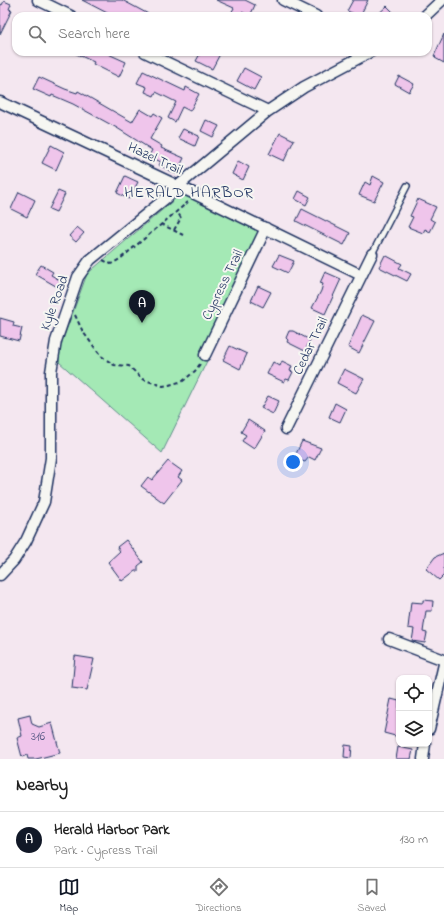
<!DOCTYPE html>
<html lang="en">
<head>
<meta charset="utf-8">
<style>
  body { margin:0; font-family:"Indie Flower",sans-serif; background:#f2f2f2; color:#222 }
  .controls { position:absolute; right:12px; bottom:12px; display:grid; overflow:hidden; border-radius:8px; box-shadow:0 1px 3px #0004 }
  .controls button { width:36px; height:36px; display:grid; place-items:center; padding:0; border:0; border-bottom:1px solid #e0e0e0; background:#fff; color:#222; font:20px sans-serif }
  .you { position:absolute; left:293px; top:462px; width:14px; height:14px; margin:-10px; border:3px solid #fff; border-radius:50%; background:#1a73e8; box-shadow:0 0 0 6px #1a73e833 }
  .badge { display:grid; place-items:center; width:26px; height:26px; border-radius:50%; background:#111827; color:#fff; font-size:13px; font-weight:700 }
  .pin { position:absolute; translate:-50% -33px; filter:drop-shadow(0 1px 2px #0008) }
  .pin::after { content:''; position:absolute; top:21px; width:14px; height:12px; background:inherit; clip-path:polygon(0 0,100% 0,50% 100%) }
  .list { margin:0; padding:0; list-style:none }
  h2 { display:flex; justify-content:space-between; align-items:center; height:52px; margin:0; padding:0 16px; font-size:17px }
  h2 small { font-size:13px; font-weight:400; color:#767676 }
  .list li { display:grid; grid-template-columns:26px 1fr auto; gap:12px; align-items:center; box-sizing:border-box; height:56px; padding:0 16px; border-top:1px solid #e0e0e0 }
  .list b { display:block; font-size:15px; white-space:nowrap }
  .list p { margin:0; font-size:13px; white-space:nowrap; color:#767676 }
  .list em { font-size:13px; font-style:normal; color:#767676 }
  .icon { flex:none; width:22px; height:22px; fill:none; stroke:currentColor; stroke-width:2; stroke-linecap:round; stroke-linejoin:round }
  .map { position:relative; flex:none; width:444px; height:759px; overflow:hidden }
  .search { position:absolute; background:#fff; box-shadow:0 1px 3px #0004; left:12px; right:12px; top:12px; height:44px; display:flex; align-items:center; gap:10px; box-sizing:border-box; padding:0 14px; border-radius:12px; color:#767676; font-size:15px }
  .sheet { height:108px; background:#fff }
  nav { display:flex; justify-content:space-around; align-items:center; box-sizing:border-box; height:56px; border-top:1px solid #e0e0e0; background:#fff; font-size:11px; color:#767676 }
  nav a { display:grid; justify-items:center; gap:2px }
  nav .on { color:#111827 }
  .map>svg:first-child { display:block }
  .green { fill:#a4e9b5; stroke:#608c8a }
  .building { fill:#efc5eb; stroke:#1b2f5e }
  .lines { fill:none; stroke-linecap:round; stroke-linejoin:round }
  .lane-casing { stroke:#1b2f5e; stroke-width:8 }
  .street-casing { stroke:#1b2f5e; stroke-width:13 }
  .path { stroke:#1b2f5e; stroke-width:2; stroke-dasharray:4 3; stroke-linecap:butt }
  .lane { stroke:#f6f6f2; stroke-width:5 }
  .street { stroke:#f6f6f2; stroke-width:10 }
  .labels { text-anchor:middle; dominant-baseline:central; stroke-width:4; stroke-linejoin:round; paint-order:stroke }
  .number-label { font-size:12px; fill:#505481 }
  .street-label { font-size:14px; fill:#1b2f5e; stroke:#f6f6f2 }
  .quarter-label { font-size:16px; letter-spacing:1px; fill:#1b2f5e; stroke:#f6f6f2 }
</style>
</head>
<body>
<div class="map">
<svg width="444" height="759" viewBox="0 0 444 759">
  <rect width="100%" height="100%" fill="#f4e7f0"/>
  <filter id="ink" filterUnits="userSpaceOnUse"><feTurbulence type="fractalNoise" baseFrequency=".025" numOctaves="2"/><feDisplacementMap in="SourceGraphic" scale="8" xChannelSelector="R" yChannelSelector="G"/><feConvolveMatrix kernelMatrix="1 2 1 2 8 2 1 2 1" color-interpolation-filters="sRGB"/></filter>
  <g filter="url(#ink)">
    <path class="green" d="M182 193 260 231 200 355 208 359 162 453 59 362V350L87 274Z"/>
    <path class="building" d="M82 0H122L152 16H113Z
      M216 0H245L255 5 250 16 242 12 238 16 231 13 234 8Z
      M353 0H368L360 16 347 11Z
      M4 1 11 4 9 9 12 10 0 34V4L2 5Z
      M387 6 397 16H376Z
      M444 34V63L435 58 436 57 434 56Z
      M72 52H104L126 62 119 77 93 64 94 62Z
      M201 52H216L220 54 212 69 196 61Z
      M244 68 261 77 254 90 237 81Z
      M143 71 185 91 186 87 199 94 190 111 182 107 175 122 168 118 176 102 156 92 154 96 145 92 147 87 137 83Z
      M399 76 414 84 409 92 395 84Z
      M39 77 65 89 77 93 78 91 132 122 140 109 152 116 154 113 162 118 150 139 162 146 161 148 184 158 176 174 159 165 161 162 149 156 152 150 117 128 73 104 52 95 51 97 33 89Z
      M206 120 219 126 213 137 201 131Z
      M183 129 199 136 195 146 178 138Z
      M280 133 294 140 284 161 269 154Z
      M51 145 64 152 56 170 42 163Z
      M238 161 249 167 243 180 232 174Z
      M125 176 138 182 129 199 117 193Z
      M373 176 384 182 374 201 359 195 365 182 370 185Z
      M58 191 65 194 56 212 49 209Z
      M299 191 310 197 306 205 295 199Z
      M19 192 35 200 27 217 11 209Z
      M418 199 436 207 430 219 435 222 430 232 425 229 423 233 408 227 413 217 410 216Z
      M302 209 350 233 344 245 296 221Z
      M77 227 84 233 76 242 69 236Z
      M279 255 294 261 288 273 273 266Z
      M385 255 402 264 399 268 411 274 407 281 379 267Z
      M41 265 53 272 51 275 65 283 61 289 35 274Z
      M325 272 341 279 325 314 312 308 321 291 323 284 320 283Z
      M258 286 271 292 263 307 251 301Z
      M362 315 375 321 359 353 348 347Z
      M0 318 14 322 13 326 22 328 19 341 0 336Z
      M289 331H293L310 340 305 351 287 342 288 340 286 338Z
      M230 346 247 354 240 369 223 360Z
      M282 361 292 366 290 371 293 372 289 380 286 379 284 382 267 374 273 362 280 366Z
      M344 369 364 379 356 393 337 383Z
      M268 396 279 401 273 414 261 408Z
      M335 403 346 409 340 422 329 417Z
      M248 420 265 431 254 449 242 441 246 435 241 432Z
      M302 441 321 448 315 460 309 457 305 462 294 458Z
      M168 461 182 471 178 477 182 480 164 503 141 486 148 477 152 480Z
      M126 540 143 562 138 566V571H135L122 581 108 562 120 551 117 547Z
      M444 553V575L439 580 426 569 435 557Z
      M423 600 433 601 432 611H426L423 632 427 633 425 643 412 641 414 629 408 628 411 602 423 603Z
      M75 656 94 659 87 690 72 688Z
      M391 699 399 701V737L384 733Z
      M30 715 32 724 39 727 52 723 60 753 36 759H28L27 755 22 757 17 738 22 736 18 718Z
      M345 745 352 746 351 758 344 757Z
      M398 747 413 750 411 759H396Z"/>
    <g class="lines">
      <g class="lane-casing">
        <path id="lane" d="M372 254 407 186"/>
      </g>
      <g class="street-casing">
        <path id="street" d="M38 0 71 16
          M283 0 316 16
          M425 16 442 0
          M145 52 268 111
          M0 102 195 194 361 275
          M205 355 266 228
          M286 429 372 254
          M0 575 14 560 26 541 44 502 51 458V372L56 341 78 277 90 260 166 198 178 186 268 111 304 87 370 52
          M389 639 444 660
          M429 729 444 664
          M423 759 425 744"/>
      </g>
      <path class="path" d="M161 224 183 235
        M174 230 181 218 177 211
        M103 260 111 264 120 259 188 202
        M75 315 83 332 101 356 114 365 129 366 142 379 163 386 169 385 183 381 195 371 200 364"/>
      <use href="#lane" class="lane"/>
      <use href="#street" class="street"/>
    </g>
  </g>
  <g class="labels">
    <g class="number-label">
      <text x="38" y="737">316</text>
    </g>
    <g class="street-label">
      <text transform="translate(155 159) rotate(25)">Hazel Trail</text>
      <text transform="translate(223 285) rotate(-64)">Cypress Trail</text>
      <text transform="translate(55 303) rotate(-70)">Kyle Road</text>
      <text transform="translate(311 346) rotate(-64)">Cedar Trail</text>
    </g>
    <g class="quarter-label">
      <text x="189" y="193">HERALD HARBOR</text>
    </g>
  </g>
</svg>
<div class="controls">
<button><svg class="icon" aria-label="locate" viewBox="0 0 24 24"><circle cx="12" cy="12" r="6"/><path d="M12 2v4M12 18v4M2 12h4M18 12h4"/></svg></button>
<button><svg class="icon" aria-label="layers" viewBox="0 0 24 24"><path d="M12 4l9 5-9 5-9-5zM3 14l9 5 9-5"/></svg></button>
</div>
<div class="you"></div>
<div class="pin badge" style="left:142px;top:323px">A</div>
<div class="search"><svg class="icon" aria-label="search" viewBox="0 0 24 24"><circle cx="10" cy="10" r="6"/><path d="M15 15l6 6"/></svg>Search here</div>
</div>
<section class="sheet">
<h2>Nearby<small></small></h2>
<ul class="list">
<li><span class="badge">A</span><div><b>Herald Harbor Park</b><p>Park · Cypress Trail</p></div><em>130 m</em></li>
</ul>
</section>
<nav>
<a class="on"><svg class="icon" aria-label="map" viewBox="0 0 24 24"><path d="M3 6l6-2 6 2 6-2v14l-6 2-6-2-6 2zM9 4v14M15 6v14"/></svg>Map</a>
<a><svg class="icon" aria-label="directions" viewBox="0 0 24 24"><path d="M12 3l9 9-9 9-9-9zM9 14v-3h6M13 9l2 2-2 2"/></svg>Directions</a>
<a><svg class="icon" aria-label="saved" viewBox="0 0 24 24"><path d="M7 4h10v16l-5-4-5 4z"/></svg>Saved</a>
</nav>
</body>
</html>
